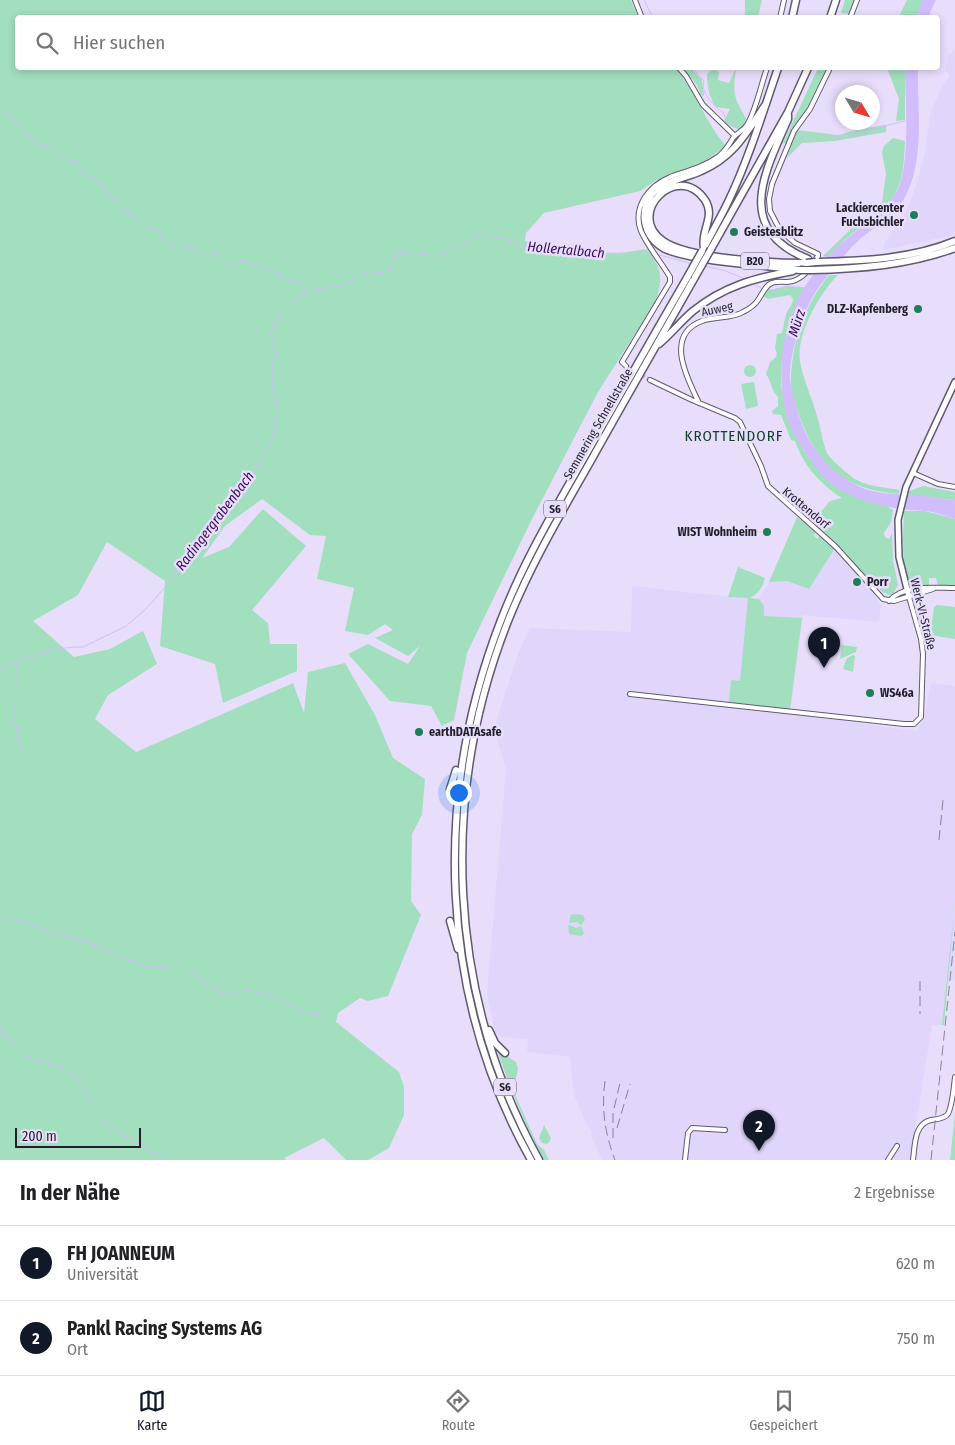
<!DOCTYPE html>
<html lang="de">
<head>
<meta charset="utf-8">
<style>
  body { margin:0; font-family:"Fira Sans Condensed",sans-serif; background:#f2f2f2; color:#202124 }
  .compass { position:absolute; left:835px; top:85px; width:45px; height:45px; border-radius:50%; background:#fff; box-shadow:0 2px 8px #0003; rotate:128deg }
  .scale { position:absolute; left:15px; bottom:12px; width:126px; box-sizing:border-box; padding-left:5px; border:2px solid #221f2a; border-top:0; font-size:14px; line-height:18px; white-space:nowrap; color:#221f2a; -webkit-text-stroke:4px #e8defc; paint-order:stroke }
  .you { position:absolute; left:458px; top:792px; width:18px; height:18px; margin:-12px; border:4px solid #fff; border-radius:50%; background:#1a73e8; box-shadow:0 0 0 8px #1a73e833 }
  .badge { display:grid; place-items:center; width:32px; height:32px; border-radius:50%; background:#111827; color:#fff; font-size:16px; font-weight:700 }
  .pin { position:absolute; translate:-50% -41px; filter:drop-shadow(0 1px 2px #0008) }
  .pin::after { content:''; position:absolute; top:26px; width:18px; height:15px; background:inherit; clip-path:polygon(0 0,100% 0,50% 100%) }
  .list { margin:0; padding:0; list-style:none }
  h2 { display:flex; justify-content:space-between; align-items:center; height:65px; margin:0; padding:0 20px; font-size:21px }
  h2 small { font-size:16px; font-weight:400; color:#757577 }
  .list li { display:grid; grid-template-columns:32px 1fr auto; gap:15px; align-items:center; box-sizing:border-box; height:75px; padding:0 20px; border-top:1px solid #e0e0e0 }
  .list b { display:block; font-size:19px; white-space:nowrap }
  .list p { margin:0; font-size:16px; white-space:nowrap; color:#757577 }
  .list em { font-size:16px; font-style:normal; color:#757577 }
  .icon { flex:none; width:28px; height:28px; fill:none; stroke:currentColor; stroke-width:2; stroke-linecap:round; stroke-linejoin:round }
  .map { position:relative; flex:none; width:955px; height:1160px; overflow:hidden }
  .search { position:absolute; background:#fff; box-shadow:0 2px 8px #0003; left:15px; right:15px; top:15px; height:55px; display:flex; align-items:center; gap:12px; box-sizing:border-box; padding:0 18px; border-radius:5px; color:#757577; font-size:19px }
  .sheet { height:215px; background:#fff }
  nav { display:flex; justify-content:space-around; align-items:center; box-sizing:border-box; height:70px; border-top:1px solid #e0e0e0; background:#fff; font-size:14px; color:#757577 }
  nav a { display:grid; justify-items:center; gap:2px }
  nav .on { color:#111827 }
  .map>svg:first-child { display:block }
  .built { fill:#e1d5fb }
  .green { fill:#a2dfbe }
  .water { fill:#d2bdfc }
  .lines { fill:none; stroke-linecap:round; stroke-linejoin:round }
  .stream { stroke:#d2bdfc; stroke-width:1 }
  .minor-tunnel { stroke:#c0b8d2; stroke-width:4; stroke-dasharray:4 2; stroke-linecap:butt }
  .minor-casing { stroke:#615972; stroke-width:6 }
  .secondary-casing { stroke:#615972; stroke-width:8 }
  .motorway-casing { stroke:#615972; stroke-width:9 }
  .minor { stroke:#fff; stroke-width:4 }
  .secondary { stroke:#fff; stroke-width:5 }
  .motorway { stroke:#fff; stroke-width:6 }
  .rail { stroke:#898297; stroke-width:1; stroke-dasharray:10 5; stroke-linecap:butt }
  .motorway-bridge-casing { stroke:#615972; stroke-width:9; stroke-linecap:butt }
  .motorway-bridge { stroke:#fff; stroke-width:6 }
  .poi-dot { fill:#1e7e56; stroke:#e8defc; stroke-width:2 }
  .labels { text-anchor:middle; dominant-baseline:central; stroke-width:5; stroke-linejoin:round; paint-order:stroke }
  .shield { fill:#e8defc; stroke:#5d5869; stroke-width:1 }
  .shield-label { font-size:11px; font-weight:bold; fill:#221f2a }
  .poi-label { font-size:12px; font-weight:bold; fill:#221f2a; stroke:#e8defc; text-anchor:start }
  .street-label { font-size:12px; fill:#221f2a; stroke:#e8defc }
  .water-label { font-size:14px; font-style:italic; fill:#370964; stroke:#e8defc }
  .quarter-label { font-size:15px; letter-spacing:1px; fill:#123e2a; stroke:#e8defc }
</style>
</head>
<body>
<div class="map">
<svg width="955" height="1160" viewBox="0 0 955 1160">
  <rect width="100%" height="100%" fill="#e8defc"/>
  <path class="built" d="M955 50V233L949 236 883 250 885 242 905 214 917 183 925 153 930 114 941 88 950 76 945 70 948 55Z
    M835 548 866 581 881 606 879 622 803 615 790 714 918 731 924 718 931 683 955 686V902L951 944 955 911V969L954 980H947L942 1025H932L915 1129 912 1160H602L591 1135 592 1132 588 1125 586 1123 574 1095 570 1057 527 1052 528 1039 502 1037 495 1032 487 993 506 770 494 728 519 651 530 628 631 632 632 586 731 597 758 599 769 582 787 581 807 588Z"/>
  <path class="green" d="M0 0H631L638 17 18 18V68H675C696 91 705 122 726 146L705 161 657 180 640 191 544 213 526 233 525 241 613 254 647 249C662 269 663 277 656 301L598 392 531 521 467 653 454 720 442 726 431 706 390 701 348 654 368 644 408 664 420 646 408 656 375 638 393 630 385 624 368 635 345 631 354 588 317 579 326 536 310 535 262 499 225 526 202 558 229 547 263 509 306 546 252 610 268 623 270 644H297V671L223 703 215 664 160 646 165 581 107 542 78 595 33 621 74 657 110 649 143 631 157 664 108 695 95 719 136 752 293 683 304 713 308 672 345 663 375 715 393 758 425 779 422 815 412 834 411 901 421 915 388 996 368 1001 360 998 338 1013 336 1022 399 1072 404 1087V1115L389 1148 368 1160H346L324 1138 284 1158 286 1160H0Z
    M745 0H762L758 17H745Z
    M845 0H855L850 14 841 13Z
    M907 0H923L916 17 898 18Z
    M683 68H691L702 80 704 96 701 95 697 85Z
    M713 68 719 72 718 80 729 83 736 68C733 95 733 96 747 120L740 130 728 125 724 121 730 109 716 107C709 96 707 87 707 74Z
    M818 68H827L809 106 791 133 787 144 783 143Z
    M887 68H905V120L896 121 899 99Z
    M886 125V132L835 141 802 143 787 158 797 130 838 135 859 129Z
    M893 138 905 141C904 158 904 175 897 190 888 210 869 220 853 233 844 240 836 249 828 257L823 256 852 228 861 223 874 212 882 202 886 174 882 152 884 146Z
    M829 275H838C820 293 796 334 800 361 803 380 812 397 817 416 821 428 822 441 827 453 831 460 848 474 855 479 869 487 885 487 900 490L898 494C845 489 819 468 800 418 796 406 790 390 791 377 793 339 805 305 829 275Z
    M787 286 804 288 792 313 787 332 781 366V386L790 425 810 460 893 510 891 522 884 533 885 537 889 539 892 533 893 560 898 585 893 594 889 595 882 592 872 580H869L847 557V554L812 522 830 501 842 498C821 485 803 465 795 441L791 440 781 415 773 414 772 411 778 406V397C770 389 772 382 766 374L770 362 775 358 777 354 775 348 777 334 782 333C784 326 784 321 786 315 787 309 792 307 793 299L790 295 768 299 762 295 765 289 772 290Z
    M744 371a6 6 0 1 1 12 0a6 6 0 1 1-12 0Z
    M754 382 758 406 746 409 741 384Z
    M923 486 955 492V500L908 495 909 491Z
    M904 511H925L955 519V586L938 585 936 578H929V585C925 586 918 587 913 585 899 578 904 525 904 511Z
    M797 517 816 532 814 536 818 539 819 535 835 548 809 589 787 581 769 582Z
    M738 567 765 578C763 587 758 594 750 598L759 599 764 606V616L802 618 790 709 729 702 731 680 740 681 748 598 728 597Z
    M937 605 955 607V639L930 635 934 607Z
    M842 645 857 647 856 652 840 659Z
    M853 655 855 656 853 672 843 669 847 658Z
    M955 902 944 1025H942Z
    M571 914 583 915 585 920 581 925 577 922 569 923Z
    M568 925 576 928 581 926 584 934 581 936 569 934Z
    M495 1045 501 1052 516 1062 518 1069 513 1090 537 1144 544 1150 549 1160H544C524 1123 509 1085 495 1045Z
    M955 1113V1160H950Z
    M544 1125 551 1138 550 1141 547 1144 542 1143 539 1138Z"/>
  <path class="water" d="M923 0H936L928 17H916Z
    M905 68H918C917 111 926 161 903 201 893 218 876 226 861 238 848 250 827 275 817 290 803 310 789 355 790 379 791 387 794 395 795 402 804 440 823 468 858 486 874 494 896 494 914 495 928 496 941 499 955 500V519C946 516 935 512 926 511 896 510 865 504 839 489 825 480 812 464 804 450 799 442 793 433 789 424 774 378 781 319 810 279 822 262 837 246 854 233 869 220 887 210 897 191 911 164 905 99 905 68Z"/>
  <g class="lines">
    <path class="stream" d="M644 0 653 18
      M695 68 696 72 704 81C700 93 715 107 724 113V116L741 129
      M0 109C4 113 9 116 13 119 23 129 36 150 51 147L69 162 78 163 85 175 102 184 106 190 107 197 113 199 124 212H130L148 229 153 228 175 247 193 249 199 254C211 252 222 253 227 267L230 268 241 260 276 272 283 279 300 283 306 290 342 286 356 276 388 271 393 266 395 254 398 252 440 256 446 253 454 247C464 249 465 243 472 238 475 235 480 234 484 233L496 238 510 240 520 246 560 248 567 252 652 254
      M796 138 839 137 905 121
      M656 254 693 264
      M704 266 723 270 745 279
      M751 283 763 289
      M767 289 772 290 787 286 805 288
      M16 664 15 722 21 750
      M0 668C7 668 12 663 19 661 38 654 62 646 83 647L126 626 146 609 173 578 181 561 193 554 196 542 210 528 212 522 223 506 238 495C241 485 247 481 253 472 264 458 274 439 277 421L275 419V415L279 411 272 386V368L277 354 273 339 270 334 276 324V320C286 305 297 298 313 291
      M0 917 29 923 51 933 96 945 104 951 127 960 148 967 162 966 170 968 180 967
      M185 969 209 986 229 996 247 990 276 996 303 1013 322 1015
      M0 1026 3 1033 21 1052
      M25 1056 38 1062 59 1066 78 1080 84 1087 89 1100 90 1109 100 1119 150 1152 157 1154 166 1160"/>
    <path class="minor-tunnel" d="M626 366 650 380"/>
    <g class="minor-casing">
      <path id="minor" d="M635 0 642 18
        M780 18 784 0
        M850 18 857 0
        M679 68 686 76 703 105 735 136
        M626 366 622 362 670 282V277C661 262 648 247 641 231 632 207 649 186 670 177 687 171 704 167 719 156 725 151 729 145 733 138 737 133 743 131 747 125 756 110 761 85 767 68
        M650 380 692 400 735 418 740 422 761 466 768 486 836 547 883 599 894 601 933 589
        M699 403C687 378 664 335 702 321 716 316 731 319 743 312 749 309 755 305 758 300 762 295 765 285 772 283 777 281 782 282 787 282 803 281 809 269 818 256V254L795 243 780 230 770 211 769 199 772 184 794 131 810 109 830 68
        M913 473 938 484 955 487
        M889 601C904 584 934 588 955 588
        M630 694 904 724H914L921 717 923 654 921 639 909 597
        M685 1160 688 1133 692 1128 725 1130
        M888 1160 897 1146
        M913 1160C915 1145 914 1124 931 1120 936 1119 943 1119 947 1115 952 1110 954 1085 955 1077"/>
    </g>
    <g class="secondary-casing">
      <path id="secondary" d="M909 597 899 557 898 520 906 487 955 382"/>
    </g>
    <g class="motorway-casing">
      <path id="motorway" d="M792 18 796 0
        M830 18 836 0
        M766 104C746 133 734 157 701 171 686 178 668 180 655 191 647 198 643 211 645 222 647 233 654 243 665 249 674 253 684 255 694 257 729 264 765 265 800 270
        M788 115V119C764 174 734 229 808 259
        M704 248C700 231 716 217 705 200 678 160 624 214 663 241 688 259 774 263 806 263
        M704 248C712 232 721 217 729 200 749 158 763 112 778 68
        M711 249 788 112 808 68
        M816 262C862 261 912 259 955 241
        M811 270C859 269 909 265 955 248
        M659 344C671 334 680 322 693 311 724 286 755 278 793 271
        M450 789 456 770
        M450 921 458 949
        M489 1030 495 1043 505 1053
        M531 1160C438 994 433 795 501 620 522 565 552 514 581 463 617 400 652 338 688 276
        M539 1160C447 994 439 796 508 621 530 566 560 515 589 464 624 401 660 339 695 277"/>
    </g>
    <use href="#minor" class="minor"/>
    <use href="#secondary" class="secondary"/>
    <use href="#motorway" class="motorway"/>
    <path class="rail" d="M939 840 943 800
      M920 981V1014
      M605 1081C601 1109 605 1134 615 1160
      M617 1128 630 1084
      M613 1138V1113L620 1083
      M931 1160 955 932"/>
    <g class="motorway-bridge-casing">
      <path id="motorway-bridge" d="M806 263 816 262
        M800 270H811
        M688 276 702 251
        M695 277 711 249"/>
    </g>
    <use href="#motorway-bridge" class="motorway-bridge"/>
  </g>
  <g class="poi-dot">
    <circle cx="914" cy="215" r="5"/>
    <circle cx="734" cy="232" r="5"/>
    <circle cx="918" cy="309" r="5"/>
    <circle cx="767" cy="532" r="5"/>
    <circle cx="857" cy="582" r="5"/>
    <circle cx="870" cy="693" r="5"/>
    <circle cx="419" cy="732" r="5"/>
  </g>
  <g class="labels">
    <g class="shield">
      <rect x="741" y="252.5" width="28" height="17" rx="4"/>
      <rect x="544" y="500.5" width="22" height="17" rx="4"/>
      <rect x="494" y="1078.5" width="22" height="17" rx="4"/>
    </g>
    <g class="shield-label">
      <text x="755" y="261">B20</text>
      <text x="555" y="509">S6</text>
      <text x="505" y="1087">S6</text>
    </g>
    <g class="poi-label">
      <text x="904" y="208" text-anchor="end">Lackiercenter<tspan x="904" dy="14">Fuchsbichler</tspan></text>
      <text x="744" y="232">Geistesblitz</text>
      <text x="908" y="309" text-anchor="end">DLZ-Kapfenberg</text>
      <text x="757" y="532" text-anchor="end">WIST Wohnheim</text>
      <text x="867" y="582">Porr</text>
      <text x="880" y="693">WS46a</text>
      <text x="429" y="732">earthDATAsafe</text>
    </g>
    <g class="street-label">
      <text transform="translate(717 309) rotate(-12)">Auweg</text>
      <text transform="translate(598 424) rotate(-60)">Semmering Schnellstraße</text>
      <text transform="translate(806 508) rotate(40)">Krottendorf</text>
      <text transform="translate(923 614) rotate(76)">Werk-VI-Straße</text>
    </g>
    <g class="water-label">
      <text transform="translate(566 250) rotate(5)">Hollertalbach</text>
      <text transform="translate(797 323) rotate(-72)">Mürz</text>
      <text transform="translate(215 521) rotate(-53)">Radingergrabenbach</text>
    </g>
    <g class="quarter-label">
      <text x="734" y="436">KROTTENDORF</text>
    </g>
  </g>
</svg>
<svg class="compass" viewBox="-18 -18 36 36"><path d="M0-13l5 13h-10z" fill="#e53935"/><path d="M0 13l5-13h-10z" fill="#757577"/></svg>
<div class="scale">200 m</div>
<div class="you"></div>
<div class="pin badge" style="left:824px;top:668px">1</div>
<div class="pin badge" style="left:759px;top:1151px">2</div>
<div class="search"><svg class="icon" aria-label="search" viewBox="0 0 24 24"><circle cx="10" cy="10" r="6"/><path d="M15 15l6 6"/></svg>Hier suchen</div>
</div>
<section class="sheet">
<h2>In der Nähe<small>2 Ergebnisse</small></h2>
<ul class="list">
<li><span class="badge">1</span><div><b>FH JOANNEUM</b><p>Universität</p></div><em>620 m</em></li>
<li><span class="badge">2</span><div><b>Pankl Racing Systems AG</b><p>Ort</p></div><em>750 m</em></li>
</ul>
</section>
<nav>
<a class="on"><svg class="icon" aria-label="map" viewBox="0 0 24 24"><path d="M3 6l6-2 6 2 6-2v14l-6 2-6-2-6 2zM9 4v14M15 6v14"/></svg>Karte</a>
<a><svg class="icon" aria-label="directions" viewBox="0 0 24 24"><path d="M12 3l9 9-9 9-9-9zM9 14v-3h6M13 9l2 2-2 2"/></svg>Route</a>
<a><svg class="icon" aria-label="saved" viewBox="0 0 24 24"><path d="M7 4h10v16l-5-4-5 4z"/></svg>Gespeichert</a>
</nav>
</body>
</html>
